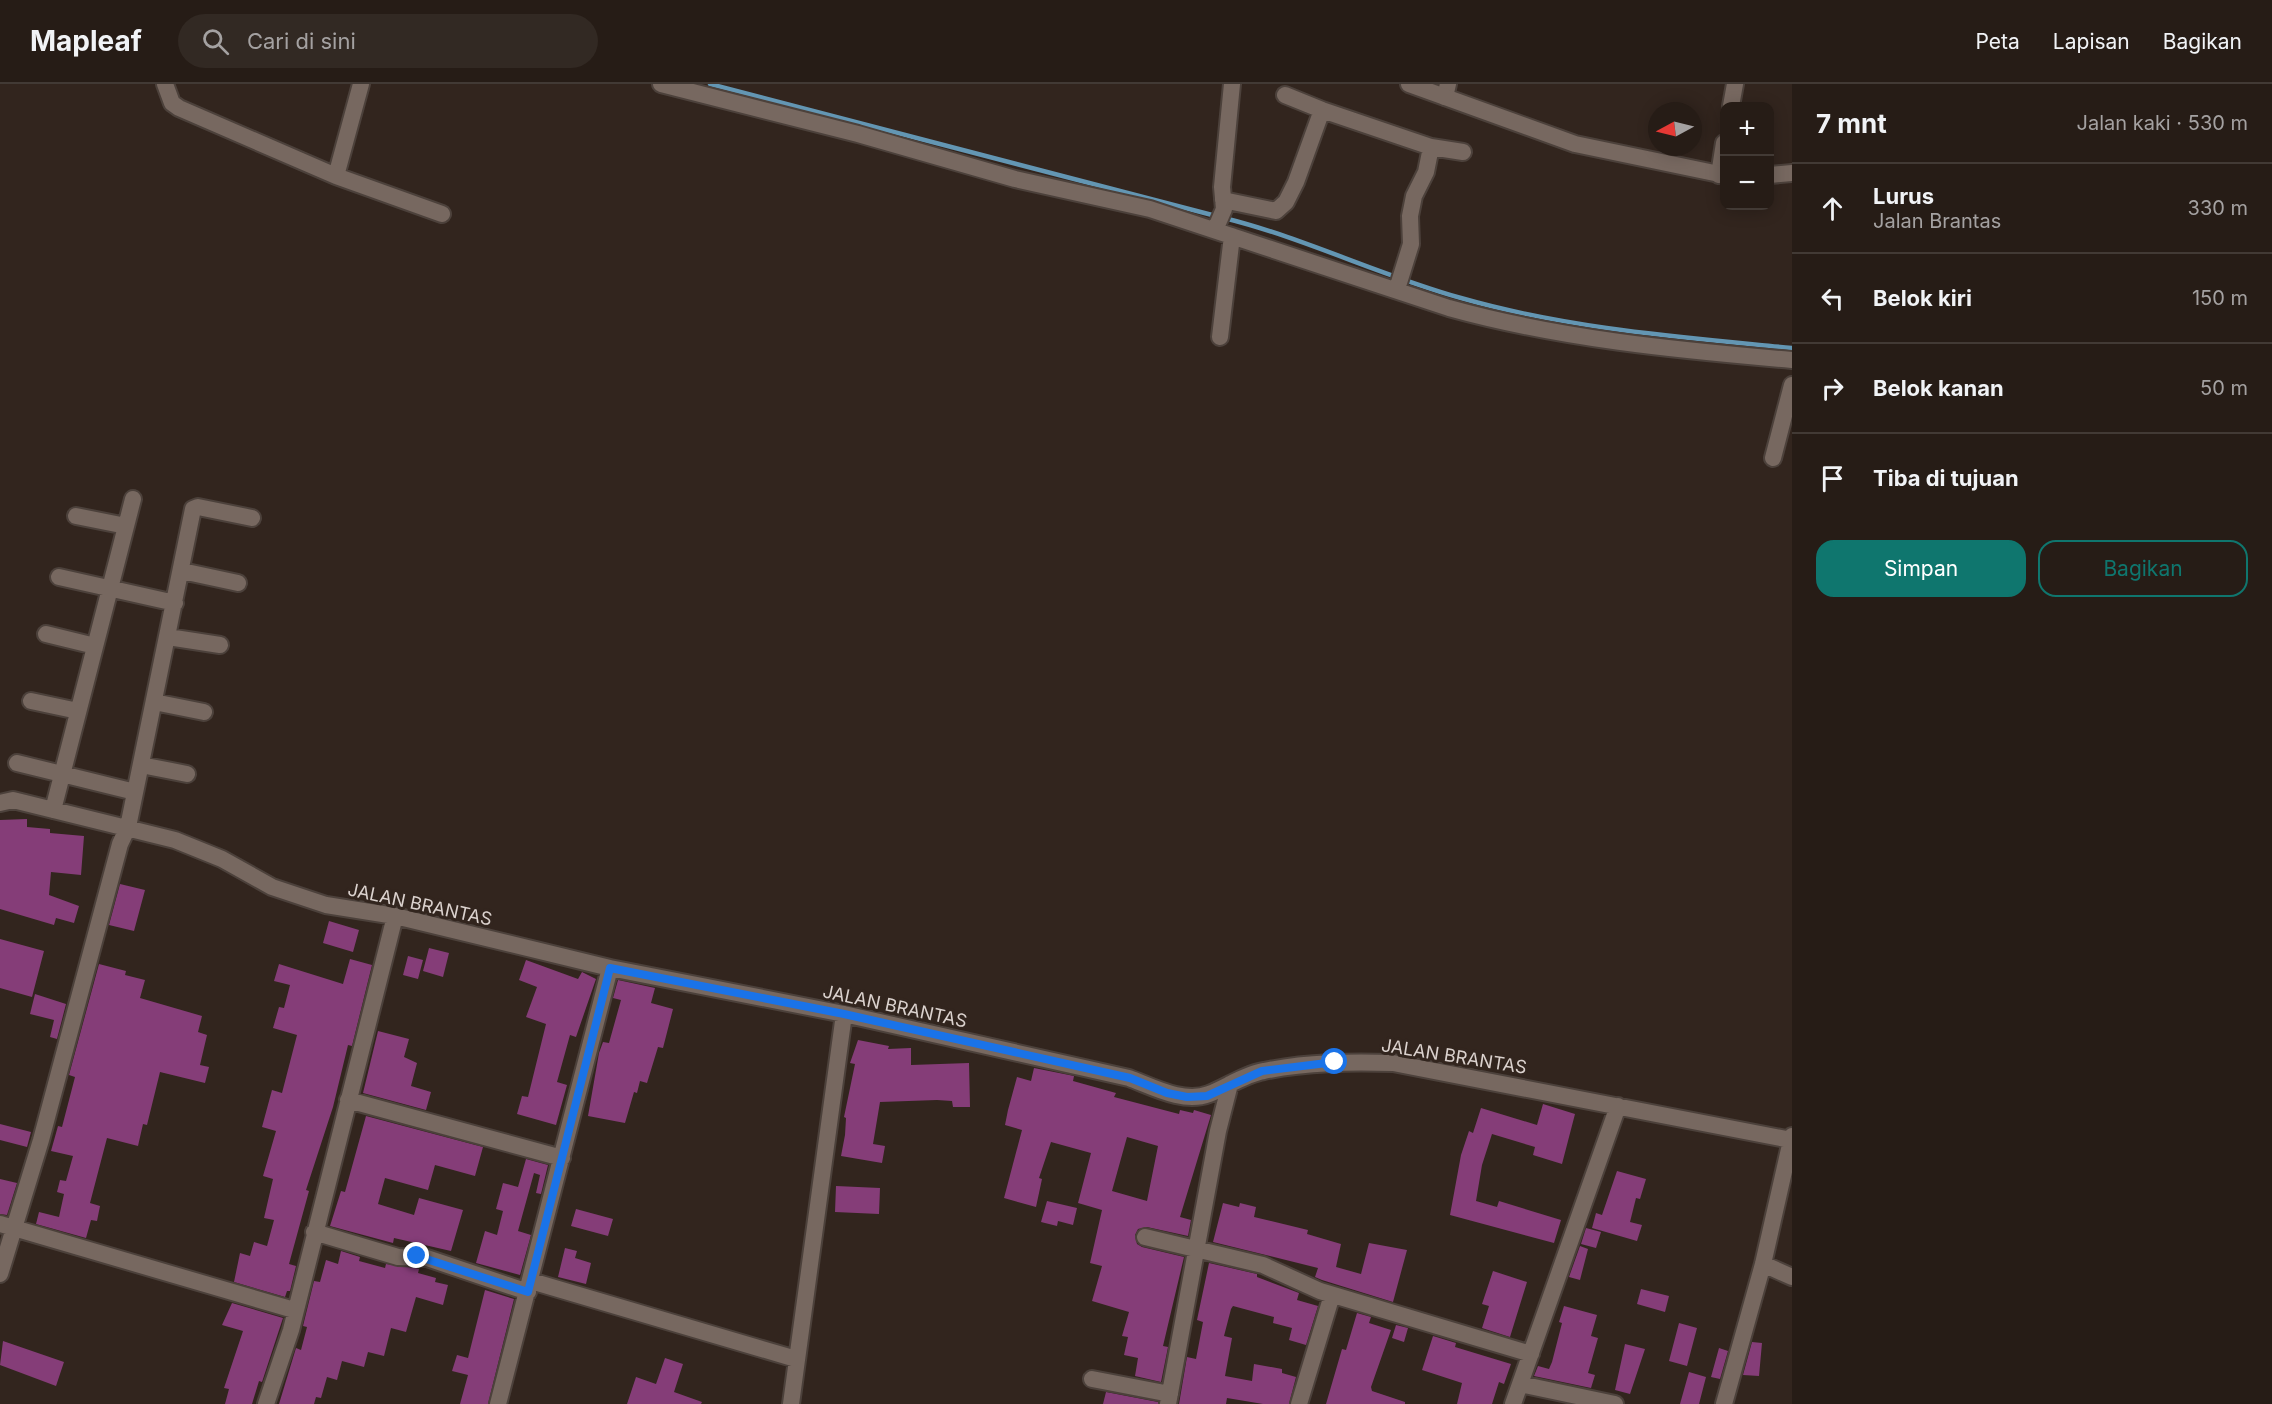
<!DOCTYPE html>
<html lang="id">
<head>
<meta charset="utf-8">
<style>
  body { margin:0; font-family:Inter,sans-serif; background:#322923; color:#f1f3f6 }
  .controls { position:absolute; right:18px; top:18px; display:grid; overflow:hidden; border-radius:12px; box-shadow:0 3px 15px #0003 }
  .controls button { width:54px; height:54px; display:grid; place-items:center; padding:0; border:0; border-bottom:2px solid #423a35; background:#261c16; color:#f1f3f6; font:30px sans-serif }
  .compass { position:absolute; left:1648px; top:18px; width:54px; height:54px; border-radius:50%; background:#261c16; box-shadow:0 3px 15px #0003; rotate:263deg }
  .stop { position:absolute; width:18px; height:18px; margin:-14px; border:4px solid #1a73e8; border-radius:50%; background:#fff }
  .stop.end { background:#1a73e8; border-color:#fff; box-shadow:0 2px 6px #0008 }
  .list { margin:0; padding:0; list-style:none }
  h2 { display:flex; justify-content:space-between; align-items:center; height:78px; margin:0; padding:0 24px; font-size:26px }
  h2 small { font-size:20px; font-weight:400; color:#a4a1a1 }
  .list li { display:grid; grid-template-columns:39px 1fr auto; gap:18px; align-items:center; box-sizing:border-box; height:90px; padding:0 24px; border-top:2px solid #423a35 }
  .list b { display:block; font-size:22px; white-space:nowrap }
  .list p { margin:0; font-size:20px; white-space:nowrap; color:#a4a1a1 }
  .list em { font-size:20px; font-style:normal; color:#a4a1a1 }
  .actions { display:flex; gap:12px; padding:18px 24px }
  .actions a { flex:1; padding:14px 0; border:2px solid #0f766e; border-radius:18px; text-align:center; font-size:21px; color:#0f766e }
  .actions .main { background:#0f766e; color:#fff }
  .icon { flex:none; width:33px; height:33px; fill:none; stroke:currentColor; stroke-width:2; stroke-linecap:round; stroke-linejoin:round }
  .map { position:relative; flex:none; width:1792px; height:1320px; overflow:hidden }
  header { display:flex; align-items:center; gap:36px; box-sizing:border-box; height:84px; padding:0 30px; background:#261c16; border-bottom:2px solid #423a35 }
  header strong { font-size:28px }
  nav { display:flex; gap:33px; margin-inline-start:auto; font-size:21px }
  .search { width:420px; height:54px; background:#322923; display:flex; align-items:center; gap:15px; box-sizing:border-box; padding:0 21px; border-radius:33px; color:#a4a1a1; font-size:22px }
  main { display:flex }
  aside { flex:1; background:#261c16 }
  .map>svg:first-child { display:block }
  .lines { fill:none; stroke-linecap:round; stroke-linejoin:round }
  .stream { stroke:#6396b3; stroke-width:4.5 }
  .building { fill:#853d78; fill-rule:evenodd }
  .minor-casing { stroke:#4c413b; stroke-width:20 }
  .secondary-casing { stroke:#4c413b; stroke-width:20 }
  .minor { stroke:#776860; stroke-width:16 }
  .secondary { stroke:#776860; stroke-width:16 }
  .route { stroke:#1a73e8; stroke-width:8 }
  .labels { text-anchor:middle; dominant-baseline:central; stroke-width:6; stroke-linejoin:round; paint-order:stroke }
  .street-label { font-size:18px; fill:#dbd2ce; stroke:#32251e }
</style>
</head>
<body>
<header>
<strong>Mapleaf</strong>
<div class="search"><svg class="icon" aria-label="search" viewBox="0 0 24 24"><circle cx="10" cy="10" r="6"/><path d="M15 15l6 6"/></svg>Cari di sini</div>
<nav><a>Peta</a><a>Lapisan</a><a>Bagikan</a></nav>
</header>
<main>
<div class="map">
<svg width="1792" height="1320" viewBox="0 0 1792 1320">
  <rect width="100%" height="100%" fill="#32251e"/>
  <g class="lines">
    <path class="stream" d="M710 0 1216 132
      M1224 134C1305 154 1381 192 1461 214 1569 245 1680 253 1792 264"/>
  </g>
  <path class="building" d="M27 735V743L50 745V749L84 752 81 791 51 788 49 811 79 822 74 839 56 834 54 841 0 825V736Z
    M120 800 145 806 134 847 109 841Z
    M329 837 359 846 353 868 323 859Z
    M0 855 44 867 32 913 0 904Z
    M429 864 449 869 443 893 423 887Z
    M408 872 423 876 418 895 403 891Z
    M350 875 372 881 352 962 348 961 333 1023 306 1106 309 1107 289 1180 296 1182 290 1207H287L285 1213 234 1198 240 1169 250 1172 254 1158 267 1162 274 1136 264 1134 273 1095 263 1092 276 1047 262 1043 272 1006 282 1009 297 951 273 944 279 923 284 924 290 901 274 897 279 880 343 900Z
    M526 876 578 895 582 888 596 895 576 953 570 951 557 998 567 1001 556 1041 517 1030 522 1012 528 1013 546 940 526 933 537 903 519 896Z
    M99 880 126 887 125 891 145 896 140 914 202 932 198 948 207 951 200 981 209 983 205 999 160 988 147 1041 143 1040 138 1062 107 1054 90 1119 100 1122 97 1137 91 1136 86 1154 36 1140 39 1128 59 1133 64 1110 57 1108 60 1096 66 1097 73 1072 51 1067 58 1042 62 1043 75 993 69 991Z
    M618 896 655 904 651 919 673 925 663 964 658 963 647 999 640 997 637 1009 634 1008 625 1039 588 1032 599 969 603 958 609 959 621 916 613 914Z
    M35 910 66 920 57 955 50 953 54 936 30 930Z
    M378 947 409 955 404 973 417 979 411 1002 431 1008 426 1026 363 1009Z
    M858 956 889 962 888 965 911 964V981L969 979 970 1023H953L952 1017 937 1016 880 1018 873 1060 885 1062 882 1079 841 1072 845 1051 846 1034 844 1033 855 980 850 979Z
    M1034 984 1074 992 1073 997 1116 1009 1114 1013 1179 1030 1180 1026 1193 1029 1194 1026 1211 1031 1180 1133 1191 1136 1188 1152 1147 1143 1138 1145 1135 1151 1137 1160 1142 1163 1184 1173 1163 1262 1168 1263 1161 1298 1135 1292 1138 1274 1124 1271 1128 1253 1122 1252 1129 1228 1092 1217 1102 1182 1090 1179 1102 1126 1078 1119 1091 1069 1051 1058 1039 1094 1042 1095 1036 1123 1004 1114 1022 1046 1005 1041 1008 1026 1017 993 1031 997ZM1127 1053 1158 1062 1147 1117 1112 1107Z
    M1543 1020 1575 1030 1562 1080 1533 1071 1535 1063 1492 1050 1482 1081 1476 1117 1497 1123 1499 1117 1561 1136 1554 1159 1450 1131 1461 1071 1469 1047 1473 1049 1481 1024 1537 1041Z
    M366 1032 483 1063 475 1092 435 1081 428 1106 385 1094 378 1120 414 1131 419 1114 463 1126 451 1167 394 1154 393 1159 330 1142 341 1107 345 1108Z
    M0 1040 31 1048 27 1063 0 1056Z
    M526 1075 548 1081 541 1110 536 1109 540 1091 534 1089 518 1147 531 1151 520 1191 476 1179 485 1147 497 1151 503 1127 496 1125 503 1099 518 1103Z
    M1617 1087 1646 1095 1640 1115 1636 1114 1630 1138 1642 1141 1637 1157 1592 1144 1596 1129 1602 1131Z
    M0 1095 17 1099 7 1131 0 1130Z
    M836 1102 880 1104 879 1130 835 1128Z
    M1047 1117 1077 1124 1073 1141 1058 1137 1057 1142 1041 1138Z
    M1223 1119 1239 1123 1240 1119 1256 1123 1254 1133 1308 1146 1307 1150 1341 1160 1336 1183 1361 1190 1369 1159 1407 1166 1393 1218 1322 1196 1315 1193 1318 1184 1213 1158Z
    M576 1125 613 1135 608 1152 571 1142Z
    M1586 1144 1601 1148 1596 1164 1581 1160Z
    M1580 1162 1588 1165 1580 1196 1569 1193Z
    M565 1164 577 1167 575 1174 591 1179 586 1200 558 1193Z
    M341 1167 360 1173 359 1177 385 1184 386 1180 415 1184 419 1185 418 1189 436 1194 435 1198 448 1201 443 1221 416 1213 406 1248 391 1244 384 1272 368 1268 364 1283 342 1277 337 1296 327 1293 321 1314 316 1313 314 1320H279L296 1264 301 1266 307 1243 303 1242 314 1197 320 1198 326 1176 338 1180Z
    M1209 1179 1257 1190V1193L1299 1209 1297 1216 1318 1222 1306 1261 1289 1256 1292 1244 1273 1239 1274 1233 1233 1222 1231 1225 1224 1252 1232 1254 1225 1292 1252 1297 1254 1280 1282 1285V1289L1296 1293 1289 1320H1263L1227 1314 1226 1320H1179L1187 1273 1196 1275 1203 1238 1197 1236Z
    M1493 1187 1527 1198 1510 1253 1482 1244 1489 1222 1482 1220Z
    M1641 1205 1669 1212 1665 1228 1637 1220Z
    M485 1206 514 1215 488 1320H460L468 1291 452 1287 457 1271 468 1274Z
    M232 1219 283 1234 262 1298 259 1297 252 1320H225L229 1305 224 1304 243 1247 222 1241Z
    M1564 1222 1597 1231 1591 1252 1598 1254 1588 1289 1595 1291 1591 1304 1534 1292 1538 1282 1549 1285 1552 1278 1562 1239 1559 1238Z
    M1357 1229 1371 1233 1369 1239 1391 1246 1371 1303 1372 1307 1405 1318V1320H1326L1342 1265 1346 1266Z
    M1679 1239 1697 1244 1687 1282 1669 1277Z
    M1396 1241 1408 1244 1404 1258 1392 1254Z
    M1433 1252 1456 1259 1455 1263 1511 1280 1504 1300 1499 1298 1492 1320H1457L1462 1299 1422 1286Z
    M3 1257 64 1278 56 1302 0 1281Z
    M1752 1258 1762 1259 1759 1292 1743 1291Z
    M1625 1260 1645 1265 1630 1310 1615 1306Z
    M1719 1264 1728 1267 1720 1295 1711 1293Z
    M665 1274 683 1280 674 1308 702 1318 701 1320H627L636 1293 656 1300Z
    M1689 1288 1706 1293 1699 1320H1680Z
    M1106 1308 1158 1318V1320H1103Z"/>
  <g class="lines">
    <g class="minor-casing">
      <path id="minor" d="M165 0 172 19 179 24 336 92 442 130
        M661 0 858 50 1015 95 1150 125 1449 224C1561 255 1676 266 1792 276
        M1445 13 1448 0
        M1731 22 1735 0
        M1322 26 1431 63
        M1719 91 1724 59
        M336 92 361 0
        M1223 116 1276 127 1286 118 1296 98 1322 26 1285 11
        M1215 146 1224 125 1222 103 1232 0
        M1397 205 1411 160 1410 132 1414 112 1426 88 1431 63 1463 68
        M1220 253 1232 152
        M1773 374 1792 301
        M76 432 126 442
        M182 487 238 499
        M59 493 175 519
        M46 550 95 562
        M168 553 220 561
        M31 617 78 627
        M154 618 204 628
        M17 679 135 708
        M141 681 187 690
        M0 719 13 716 175 756 222 775 272 803 326 821 395 832 610 884 844 930 1129 994C1153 1003 1184 1020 1209 1010 1227 1003 1245 990 1264 987 1307 978 1350 978 1393 979L1791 1056
        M53 726 133 415
        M348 1016 562 1074
        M0 1140 294 1226
        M314 1148 398 1173 427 1174 528 1208
        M1145 1153 1263 1181 1320 1207 1531 1270
        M1763 1180 1792 1193
        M0 1190 41 1056 120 760 128 743 193 425 198 423 252 434
        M531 1197 796 1275
        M1092 1295 1170 1310
        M1520 1300 1615 1320
        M266 1320 291 1246 395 832
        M498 1320 610 884
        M791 1320 844 930
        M1168 1320 1218 1047 1230 1000
        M1299 1320 1332 1211
        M1513 1320 1618 1022
        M1724 1320 1763 1180 1792 1052"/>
    </g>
    <g class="secondary-casing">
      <path id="secondary" d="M1409 0 1575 60 1724 91
        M1770 91 1792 89"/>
    </g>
    <use href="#minor" class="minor"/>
    <use href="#secondary" class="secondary"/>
  </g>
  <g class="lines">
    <path class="route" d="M417 1172 528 1208 610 884 844 930 1130 994 1167 1009 1187 1013 1207 1012 1262 987 1335 978"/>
  </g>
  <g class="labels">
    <g class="street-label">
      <text transform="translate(420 820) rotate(12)">JALAN BRANTAS</text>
      <text transform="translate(895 922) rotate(12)">JALAN BRANTAS</text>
      <text transform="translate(1454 972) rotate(9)">JALAN BRANTAS</text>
    </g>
  </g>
</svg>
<div class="controls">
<button>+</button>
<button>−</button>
</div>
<svg class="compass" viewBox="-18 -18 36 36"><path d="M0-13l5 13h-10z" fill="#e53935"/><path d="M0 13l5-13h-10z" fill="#a4a1a1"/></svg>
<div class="stop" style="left:1335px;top:978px"></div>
<div class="stop end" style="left:417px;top:1172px"></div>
</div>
<aside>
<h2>7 mnt<small>Jalan kaki · 530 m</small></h2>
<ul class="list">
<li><svg class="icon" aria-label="ahead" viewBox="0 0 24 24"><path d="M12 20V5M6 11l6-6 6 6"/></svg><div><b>Lurus</b><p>Jalan Brantas</p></div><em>330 m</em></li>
<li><svg class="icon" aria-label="left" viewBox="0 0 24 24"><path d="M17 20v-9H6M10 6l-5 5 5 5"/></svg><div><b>Belok kiri</b></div><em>150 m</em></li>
<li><svg class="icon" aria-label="right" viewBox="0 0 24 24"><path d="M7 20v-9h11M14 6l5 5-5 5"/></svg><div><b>Belok kanan</b></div><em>50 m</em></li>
<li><svg class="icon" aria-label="arrive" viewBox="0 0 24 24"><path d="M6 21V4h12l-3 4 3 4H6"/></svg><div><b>Tiba di tujuan</b></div></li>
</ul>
<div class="actions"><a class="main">Simpan</a><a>Bagikan</a></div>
</aside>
</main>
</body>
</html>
